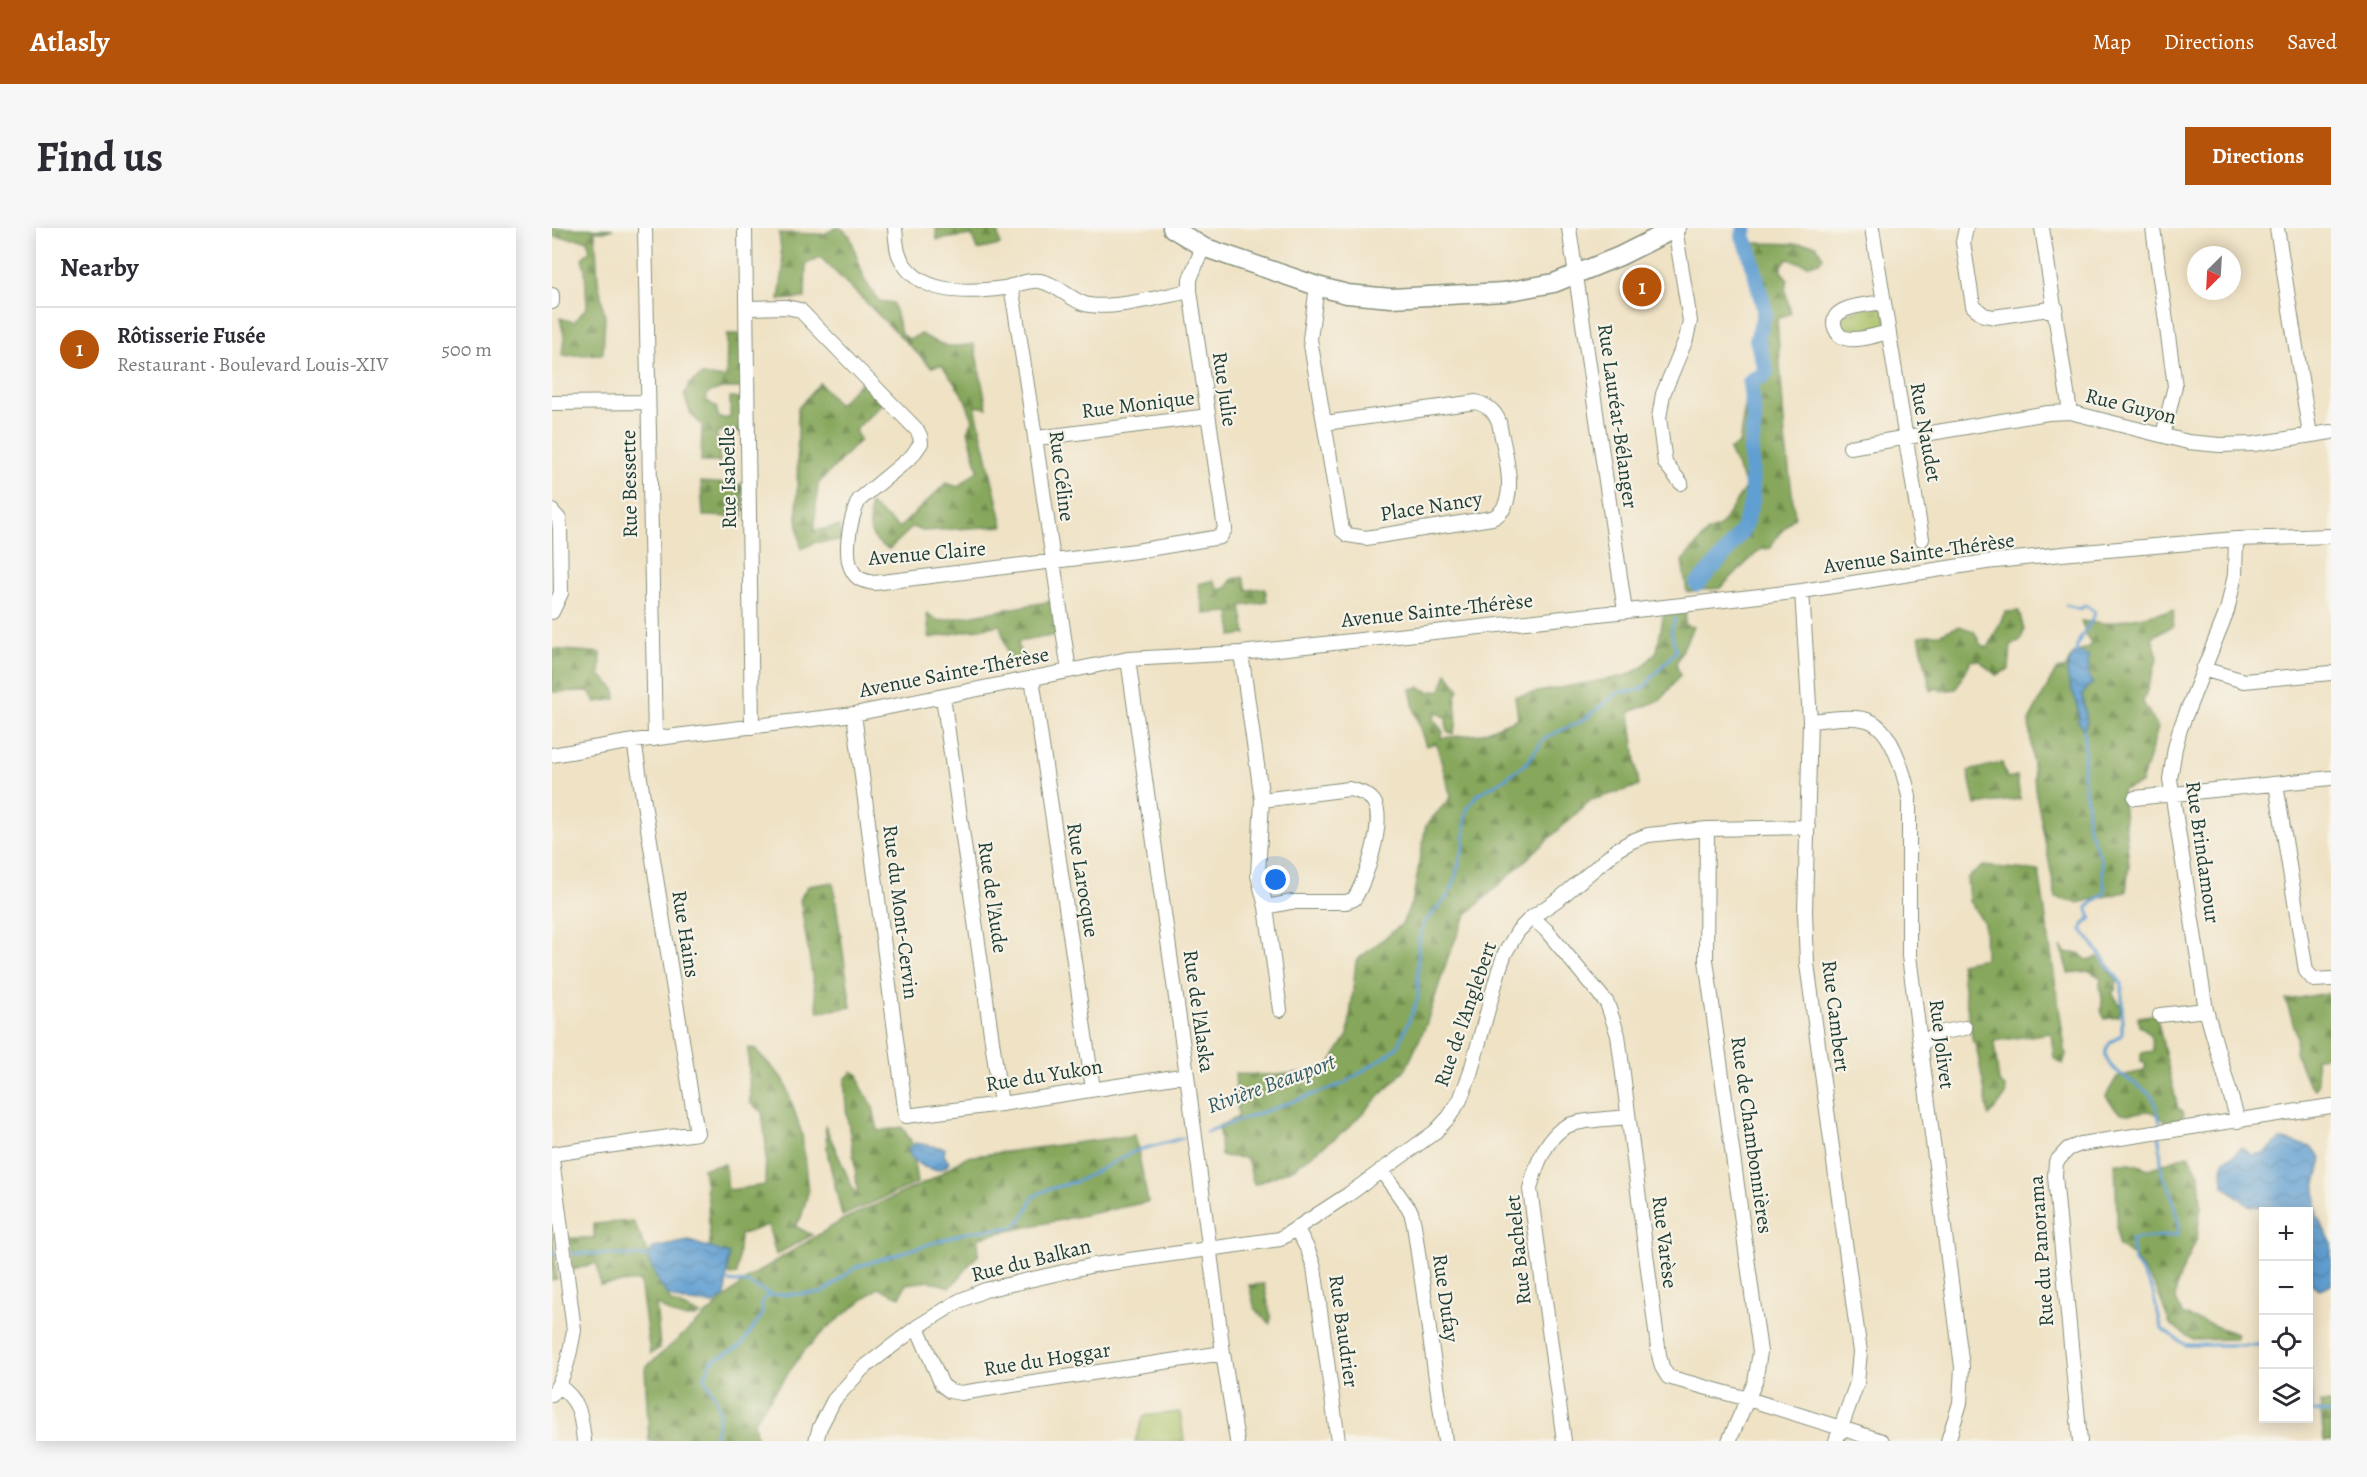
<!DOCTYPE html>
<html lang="en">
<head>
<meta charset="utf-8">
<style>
  body { margin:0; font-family:Alegreya,serif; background:#f7f7f7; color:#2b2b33 }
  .controls { position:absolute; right:18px; bottom:18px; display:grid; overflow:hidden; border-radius:0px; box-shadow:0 3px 15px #0003 }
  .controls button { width:54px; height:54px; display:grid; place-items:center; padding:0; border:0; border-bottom:2px solid #e1e1e2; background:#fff; color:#2b2b33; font:30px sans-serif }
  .compass { position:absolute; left:1635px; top:18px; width:54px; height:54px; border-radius:50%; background:#fff; box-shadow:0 3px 15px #0003; rotate:204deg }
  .you { position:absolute; left:724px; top:652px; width:21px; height:21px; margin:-15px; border:4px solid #fff; border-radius:50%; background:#1a73e8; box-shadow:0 0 0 9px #1a73e833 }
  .badge { display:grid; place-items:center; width:39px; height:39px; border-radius:50%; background:#b45309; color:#fff; font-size:20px; font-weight:700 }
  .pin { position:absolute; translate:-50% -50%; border:3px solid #fff; box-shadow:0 2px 6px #0006 }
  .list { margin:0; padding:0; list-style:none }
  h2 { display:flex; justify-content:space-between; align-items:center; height:78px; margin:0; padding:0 24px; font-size:26px }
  h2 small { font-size:20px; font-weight:400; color:#7c7c81 }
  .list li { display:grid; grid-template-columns:39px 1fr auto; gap:18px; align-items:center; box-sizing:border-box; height:84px; padding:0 24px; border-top:2px solid #e1e1e2 }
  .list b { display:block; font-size:22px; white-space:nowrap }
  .list p { margin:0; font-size:20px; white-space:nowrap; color:#7c7c81 }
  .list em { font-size:20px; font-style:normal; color:#7c7c81 }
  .icon { flex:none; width:33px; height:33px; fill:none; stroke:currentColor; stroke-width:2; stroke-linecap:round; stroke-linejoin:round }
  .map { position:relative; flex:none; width:1779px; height:1213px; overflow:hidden; border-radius:0px }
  header { display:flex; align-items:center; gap:36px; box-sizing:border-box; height:84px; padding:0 30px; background:#b45309; color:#fff }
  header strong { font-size:28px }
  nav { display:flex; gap:33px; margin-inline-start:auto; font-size:21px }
  .intro { display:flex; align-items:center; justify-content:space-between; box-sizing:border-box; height:144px; padding:0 36px }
  h1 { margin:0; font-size:42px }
  .button { padding:15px 27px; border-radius:0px; background:#b45309; color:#fff; font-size:21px; font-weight:700 }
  main { display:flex; gap:36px; padding:0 36px }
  aside { flex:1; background:#fff; border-radius:0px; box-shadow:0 3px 15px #0003 }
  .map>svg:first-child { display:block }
  .grass { fill:url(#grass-tufts); stroke:#647f4d; stroke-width:1.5 }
  .forest { fill:url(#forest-firs); stroke:#527248; stroke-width:1.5 }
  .park { fill:#a8c166; stroke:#647f4d; stroke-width:1.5 }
  .water { fill:url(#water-waves); stroke:#406e83; stroke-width:1.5 }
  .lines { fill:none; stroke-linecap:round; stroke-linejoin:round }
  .stream { stroke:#609fd2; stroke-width:3 }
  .river { stroke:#609fd2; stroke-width:16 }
  .minor-casing { stroke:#87907c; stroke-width:16 }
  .major-casing { stroke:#87907c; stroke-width:21 }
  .minor { stroke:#fff; stroke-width:14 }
  .major { stroke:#fff; stroke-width:18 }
  .labels { text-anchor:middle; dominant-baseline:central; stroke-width:4.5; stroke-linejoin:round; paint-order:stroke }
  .street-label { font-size:21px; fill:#1f3d34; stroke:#f7f3e8 }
  .water-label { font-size:22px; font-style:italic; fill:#325a63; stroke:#f7f3e8 }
</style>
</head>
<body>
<header>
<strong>Atlasly</strong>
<nav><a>Map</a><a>Directions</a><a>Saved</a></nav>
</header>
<div class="intro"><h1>Find us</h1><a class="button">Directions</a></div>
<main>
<aside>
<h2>Nearby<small></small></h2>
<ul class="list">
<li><span class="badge">1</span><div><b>Rôtisserie Fusée</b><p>Restaurant · Boulevard Louis-XIV</p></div><em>500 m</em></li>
</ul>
</aside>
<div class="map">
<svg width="1779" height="1213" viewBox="0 0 1779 1213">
  <defs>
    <pattern id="grass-tufts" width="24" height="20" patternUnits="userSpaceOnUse" patternTransform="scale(1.5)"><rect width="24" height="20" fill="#a8c166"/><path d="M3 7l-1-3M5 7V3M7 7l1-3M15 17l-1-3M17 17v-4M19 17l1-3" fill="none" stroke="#889e55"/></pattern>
    <pattern id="forest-firs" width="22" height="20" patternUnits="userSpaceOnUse" patternTransform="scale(1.5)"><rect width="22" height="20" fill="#86a75b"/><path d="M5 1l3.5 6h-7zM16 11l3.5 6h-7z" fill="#6d894c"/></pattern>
    <pattern id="water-waves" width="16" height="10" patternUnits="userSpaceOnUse" patternTransform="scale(1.5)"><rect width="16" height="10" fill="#609fd2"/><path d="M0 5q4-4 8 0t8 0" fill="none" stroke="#4f83ab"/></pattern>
  </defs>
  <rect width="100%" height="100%" fill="#f7f3e8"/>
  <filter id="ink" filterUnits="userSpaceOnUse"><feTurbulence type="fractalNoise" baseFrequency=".0167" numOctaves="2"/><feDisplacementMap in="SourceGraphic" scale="12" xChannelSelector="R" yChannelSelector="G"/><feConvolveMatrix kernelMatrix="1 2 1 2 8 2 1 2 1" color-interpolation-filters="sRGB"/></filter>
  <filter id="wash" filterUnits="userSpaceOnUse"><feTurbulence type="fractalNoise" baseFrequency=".008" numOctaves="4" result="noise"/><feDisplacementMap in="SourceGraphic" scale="24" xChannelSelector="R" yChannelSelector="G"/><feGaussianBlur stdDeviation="1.35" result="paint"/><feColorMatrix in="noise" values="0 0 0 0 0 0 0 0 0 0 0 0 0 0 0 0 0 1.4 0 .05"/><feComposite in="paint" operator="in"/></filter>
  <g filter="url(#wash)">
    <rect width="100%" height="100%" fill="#efe2c5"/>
    <path class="grass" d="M1331 74 1336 104 1293 110 1283 89Z"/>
    <path class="forest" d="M0 0 61 1 52 4 43 2 46 52 53 89 51 126 10 128 12 108 8 90 22 94 35 79 33 41 30 30 38 23 35 12 2 9 0 8Z
      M284 0H289L298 8 313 53 327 73 341 75 349 105 357 111 369 106C391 119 397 120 422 116L435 180 423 178 451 298 371 303 361 299 337 321C314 311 317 297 318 276L347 300 394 255 406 259 426 242 416 202 421 192 412 169 390 137 379 139 268 29 254 36 253 70 227 72 231 40 227 5 272 6Z
      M384 0H445L448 17 425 22 420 7 385 12Z
      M1200 15 1258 16 1264 17 1271 29 1267 34 1256 37 1236 31 1230 37V44L1236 52 1233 62 1239 85 1225 91 1233 209 1243 288 1223 311 1219 320 1208 322 1168 360 1135 364 1130 333 1156 304 1168 299 1194 258 1177 222 1187 216 1196 157 1209 136 1200 111 1206 78 1197 22Z
      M175 106H190L192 160H170L156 165 154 172 164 179 167 190H178V169L191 170 190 204H165L168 234H149L150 197 139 186 132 167 137 156 150 147 174 150Z
      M310 153 331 175 303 202 308 212 266 256 262 303 287 298 290 313 264 314 249 321 245 290 246 180 268 155 286 177Z
      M149 254 193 257 191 289 151 288Z
      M691 349 695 362 713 360 715 374 689 378 694 406 680 408 678 384 652 386 646 356 661 352 667 362 674 360 680 351Z
      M501 373 505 407 466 414 470 435 459 438 448 397 377 410 375 385 387 393Z
      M1622 382 1621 398 1600 409 1606 429 1591 474 1606 500 1589 556 1570 562 1577 637 1574 664 1525 675 1504 670 1483 561 1477 493 1504 442 1514 440C1519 425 1526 424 1539 417L1529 393 1551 396Z
      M1134 383 1133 397 1141 399 1124 436 1128 447 1109 472 1078 484 1087 558 1039 572 914 687 896 729 874 797 854 841 794 902 742 940 702 957 695 930 669 928 667 898 686 889 683 846 724 847 774 842 796 807 804 733 850 696 861 671 874 597 899 569 884 515 874 518 863 486 858 461 867 459 877 464 889 462 895 445 907 461C898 478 910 487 901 506L895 503 894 490 884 483 882 492 891 504 889 510 928 506 966 490 963 468 1073 448 1091 439 1105 423 1112 384Z
      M1467 383 1472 402 1469 412 1459 417 1457 441 1444 447 1427 432 1419 433 1404 461 1390 463 1385 460 1379 463 1367 408 1388 406 1407 398 1422 403 1429 417 1436 420 1453 384Z
      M0 421 49 425 48 447 63 461 64 471 43 474 37 463 0 464Z
      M1450 535 1455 550 1465 548 1468 571 1423 577 1416 543Z
      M1431 638 1487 643 1514 827 1511 836 1502 830 1499 805 1442 813 1447 854 1454 860 1453 869 1437 888 1424 816 1421 815 1408 735 1433 730 1432 695 1417 673 1415 650Z
      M281 654 299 779 266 784 248 671 256 658Z
      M1509 719 1513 725H1527L1535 732 1546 729 1565 753 1563 762 1560 765 1570 780 1566 789 1553 791C1547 782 1550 780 1550 771 1550 761 1546 763 1549 750L1538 743 1516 745Z
      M1775 765 1779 773V827L1764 830 1766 857 1763 861 1756 855 1743 824 1745 808 1734 772Z
      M1604 786 1626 881 1630 882 1632 886 1629 891 1614 894C1592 873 1589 890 1570 885 1563 883 1558 874 1554 868L1565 849 1592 843 1594 836 1589 834V825L1601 823C1600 810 1599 803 1587 798L1586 789Z
      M196 820 203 821 232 852 250 906 256 965 249 990 243 998 260 1007 224 1027 216 997 188 1007 185 1046 178 1047 158 1018 156 974 151 940 173 936 176 962 213 957 214 918 210 884 198 875Z
      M300 844 306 846 309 858 321 879 326 903 350 899 359 913 365 955 290 988 276 928 273 897 305 970C306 930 291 890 293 851Z
      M583 907 596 974 427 1009 426 1028C414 1037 410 1051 397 1059L378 1053 354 1056 348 1069 326 1060 275 1100 252 1123 202 1193 205 1213H97L93 1140 196 1050 292 991 379 952 414 929Z
      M1636 927 1647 946 1649 977 1645 1010 1626 1053 1623 1069 1630 1086 1685 1106 1683 1111 1641 1112 1618 1096 1604 1060 1582 1029 1566 1017 1563 935H1579L1597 941Z
      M81 993 119 1074 149 1087C130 1095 118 1086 104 1075L108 1120 98 1126 88 1053 48 1057 45 1035 21 1042 17 1010H42V996Z
      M0 1003 5 1051 0 1052Z
      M712 1056 719 1090 718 1096 703 1081 697 1057Z
      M1768 1175H1779V1213H1772Z"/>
    <path class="park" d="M628 1184 632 1213H583L592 1188Z"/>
    <path class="water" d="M1524 423 1536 427 1537 451 1541 455 1535 460 1530 468 1535 493 1532 502 1526 493C1531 465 1501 452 1524 423Z
      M1728 911 1759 919 1770 930 1763 960 1765 988 1779 1014V1057L1768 1061 1757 1056 1756 984 1726 983 1724 981 1696 977 1671 957 1670 940 1673 931 1681 928 1689 919 1700 927 1713 925Z
      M363 915 393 920 392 927 397 935C386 950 359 937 356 921Z
      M137 1013 177 1026 173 1068 163 1076C114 1073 114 1073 95 1028L101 1020Z"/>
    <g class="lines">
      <path class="stream" d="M1514 377 1529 381 1533 377 1543 384C1539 399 1525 409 1524 423
        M1532 502 1533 524 1531 546 1536 579 1535 597 1549 631 1553 662 1552 666 1535 679 1539 690 1531 697 1530 702 1570 756V806C1566 811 1558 813 1556 818 1542 841 1594 856 1602 872 1605 879 1606 888 1608 895
        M654 904 791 856 837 826 847 817 866 770V716L872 695 896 668 901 657 912 617 914 583 925 567 951 552 976 534 992 510 1030 493 1067 464 1084 463 1091 460 1124 423 1119 403 1123 391
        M1607 909 1610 946 1618 960 1627 998 1625 1007 1579 1011 1582 1032 1600 1061 1610 1101 1634 1117H1712
        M0 1024 3 1025
        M20 1025 95 1028
        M175 1053 195 1055 218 1066
        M1756 1123V1129
        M1756 1132 1760 1183 1779 1185
        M160 1213C172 1188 168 1172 152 1150L160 1133 189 1118 210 1087V1072L219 1067 270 1065 304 1039 416 1004 462 999 473 987 481 969 494 962 526 953 583 923 631 910"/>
      <path class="river" d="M1145 356 1174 325 1191 301 1200 273 1199 223 1202 191 1198 155 1200 152 1212 147 1214 143 1205 112 1213 84 1197 22 1191 8 1193 0"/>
    </g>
  </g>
  <g filter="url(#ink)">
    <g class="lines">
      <g class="minor-casing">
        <path id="minor" d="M93 0 103 511
          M193 0 200 499
          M343 0C344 9 344 19 347 27 364 68 416 65 452 60 464 58 476 51 488 53 505 56 517 71 533 76 558 83 611 68 638 63
          M1017 0 1073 383
          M1123 0 1138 93 1134 111 1111 166 1107 190 1113 235 1129 255
          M1320 0 1370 311
          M1414 0 1411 14 1421 78 1432 87 1442 89 1504 80
          M1490 0 1518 184
          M1601 0 1623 158 1611 207
          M1725 0 1758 207
          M459 58C481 186 498 314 517 443
          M765 58 758 111 790 302 796 307 814 310 940 290C971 277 951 220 947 194 943 183 936 178 924 174L773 195
          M0 67V74
          M1331 74C1317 77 1275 77 1283 100 1285 105 1288 109 1293 110 1305 114 1324 107 1336 104
          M196 80 234 79 248 82 365 202 368 208 369 215 360 228 307 272C298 289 287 338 308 351 312 353 317 354 322 355L584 323 668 309 673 301 638 63V51L651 19
          M0 175 96 174
          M485 210 656 188
          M1298 219 1496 185 1518 184 1636 214 1668 217 1702 216 1779 204
          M0 283 7 291 8 301 9 365 0 384
          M1684 311 1683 347 1675 383 1628 501 1623 520 1618 551 1654 782 1686 893
          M1250 363 1258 493 1253 684 1255 736 1308 1124 1305 1155 1284 1213
          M689 425 710 572 706 647 714 679 728 782
          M576 431 635 847 671 1125 685 1213
          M1651 441 1692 453 1779 445
          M480 450 541 861
          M391 469 449 876
          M302 486 354 888 449 876 635 847
          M1258 493C1276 492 1297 487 1315 492 1340 499 1352 546 1357 568V728L1410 1139 1408 1175 1396 1213
          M0 527 82 513 302 486 576 431 689 425 1130 377 1250 363 1434 334 1520 325 1684 311 1779 308
          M1724 556 1754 743 1762 752 1779 751
          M1583 570 1779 550
          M710 572 797 561C806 563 817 566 822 574 834 593 813 655 802 671L794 674H739L714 679
          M1155 601 1154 732 1208 1124 1203 1154 1177 1213
          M980 689 994 702 1055 775 1066 807 1107 1127 1110 1139 1116 1149 1196 1171 1330 1213
          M1608 787 1654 782
          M1369 816 1386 805 1413 800
          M0 926 145 905 82 513
          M0 931 22 1102C18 1125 14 1148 0 1167
          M829 942 859 984 862 997 893 1213
          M745 1001 756 1022 762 1039 786 1213
          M365 1099 390 1157 398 1163 409 1165 671 1125
          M7 1158C29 1174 29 1188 32 1213
          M264 1213 268 1199 282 1172 310 1141 365 1099 407 1073 433 1062 542 1037 728 1011 797 966 883 904 897 889 908 872 918 846 947 742 953 725 966 703 980 689 1008 670 1066 621 1080 613 1096 607 1155 601 1256 599
          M1012 1213 978 961C983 939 996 903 1020 896 1037 891 1058 891 1076 889
          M1528 1213 1503 948 1504 934 1516 921 1529 916 1779 878"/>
      </g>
      <g class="major-casing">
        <path id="major" d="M620 0 651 19 765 58 795 66 839 70 952 64 1002 55 1068 28 1124 0"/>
      </g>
      <use href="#minor" class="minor"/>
      <use href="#major" class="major"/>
    </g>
  </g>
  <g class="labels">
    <g class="street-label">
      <text transform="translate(673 161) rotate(82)">Rue Julie</text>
      <text transform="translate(586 176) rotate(-7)">Rue Monique</text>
      <text transform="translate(1579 178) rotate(14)">Rue Guyon</text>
      <text transform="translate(1066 188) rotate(82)">Rue Lauréat-Bélanger</text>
      <text transform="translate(1374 204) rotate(80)">Rue Naudet</text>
      <text transform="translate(510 248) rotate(83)">Rue Céline</text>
      <text transform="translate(176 250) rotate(-91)">Rue Isabelle</text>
      <text transform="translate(77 256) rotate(-91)">Rue Bessette</text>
      <text transform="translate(879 278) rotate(-9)">Place Nancy</text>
      <text transform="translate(375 325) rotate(-5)">Avenue Claire</text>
      <text transform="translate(1367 325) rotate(-8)">Avenue Sainte-Thérèse</text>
      <text transform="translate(885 382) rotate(-6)">Avenue Sainte-Thérèse</text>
      <text transform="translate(402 444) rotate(-11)">Avenue Sainte-Thérèse</text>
      <text transform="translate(1651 624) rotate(82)">Rue Brindamour</text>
      <text transform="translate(531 652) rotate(81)">Rue Larocque</text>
      <text transform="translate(441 669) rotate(82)">Rue de l'Aude</text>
      <text transform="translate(349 684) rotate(83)">Rue du Mont-Cervin</text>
      <text transform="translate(134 706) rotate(81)">Rue Hains</text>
      <text transform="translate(647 783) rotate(82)">Rue de l'Alaska</text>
      <text transform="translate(913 786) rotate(-71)">Rue de l'Anglebert</text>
      <text transform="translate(1284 788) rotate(83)">Rue Cambert</text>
      <text transform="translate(1390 816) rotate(83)">Rue Jolivet</text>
      <text transform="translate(492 847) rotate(-9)">Rue du Yukon</text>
      <text transform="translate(1200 907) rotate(82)">Rue de Chambonnières</text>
      <text transform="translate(1113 1014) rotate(83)">Rue Varèse</text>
      <text transform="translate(966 1022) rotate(-96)">Rue Bachelet</text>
      <text transform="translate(1489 1023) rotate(-94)">Rue du Panorama</text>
      <text transform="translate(479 1032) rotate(-14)">Rue du Balkan</text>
      <text transform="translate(894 1070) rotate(82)">Rue Dufay</text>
      <text transform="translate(792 1103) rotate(82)">Rue Baudrier</text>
      <text transform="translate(495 1131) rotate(-9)">Rue du Hoggar</text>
    </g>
    <g class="water-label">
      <text transform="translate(719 856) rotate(-20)">Rivière Beauport</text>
    </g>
  </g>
</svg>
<div class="controls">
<button>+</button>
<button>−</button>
<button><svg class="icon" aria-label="locate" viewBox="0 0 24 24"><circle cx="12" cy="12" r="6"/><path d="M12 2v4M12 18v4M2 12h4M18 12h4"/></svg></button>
<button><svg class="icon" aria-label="layers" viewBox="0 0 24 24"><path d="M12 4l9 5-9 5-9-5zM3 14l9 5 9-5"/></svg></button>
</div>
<svg class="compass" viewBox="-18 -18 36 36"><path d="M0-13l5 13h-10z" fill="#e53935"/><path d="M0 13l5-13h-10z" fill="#7c7c81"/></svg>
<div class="you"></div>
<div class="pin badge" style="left:1090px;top:59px">1</div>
</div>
</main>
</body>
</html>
